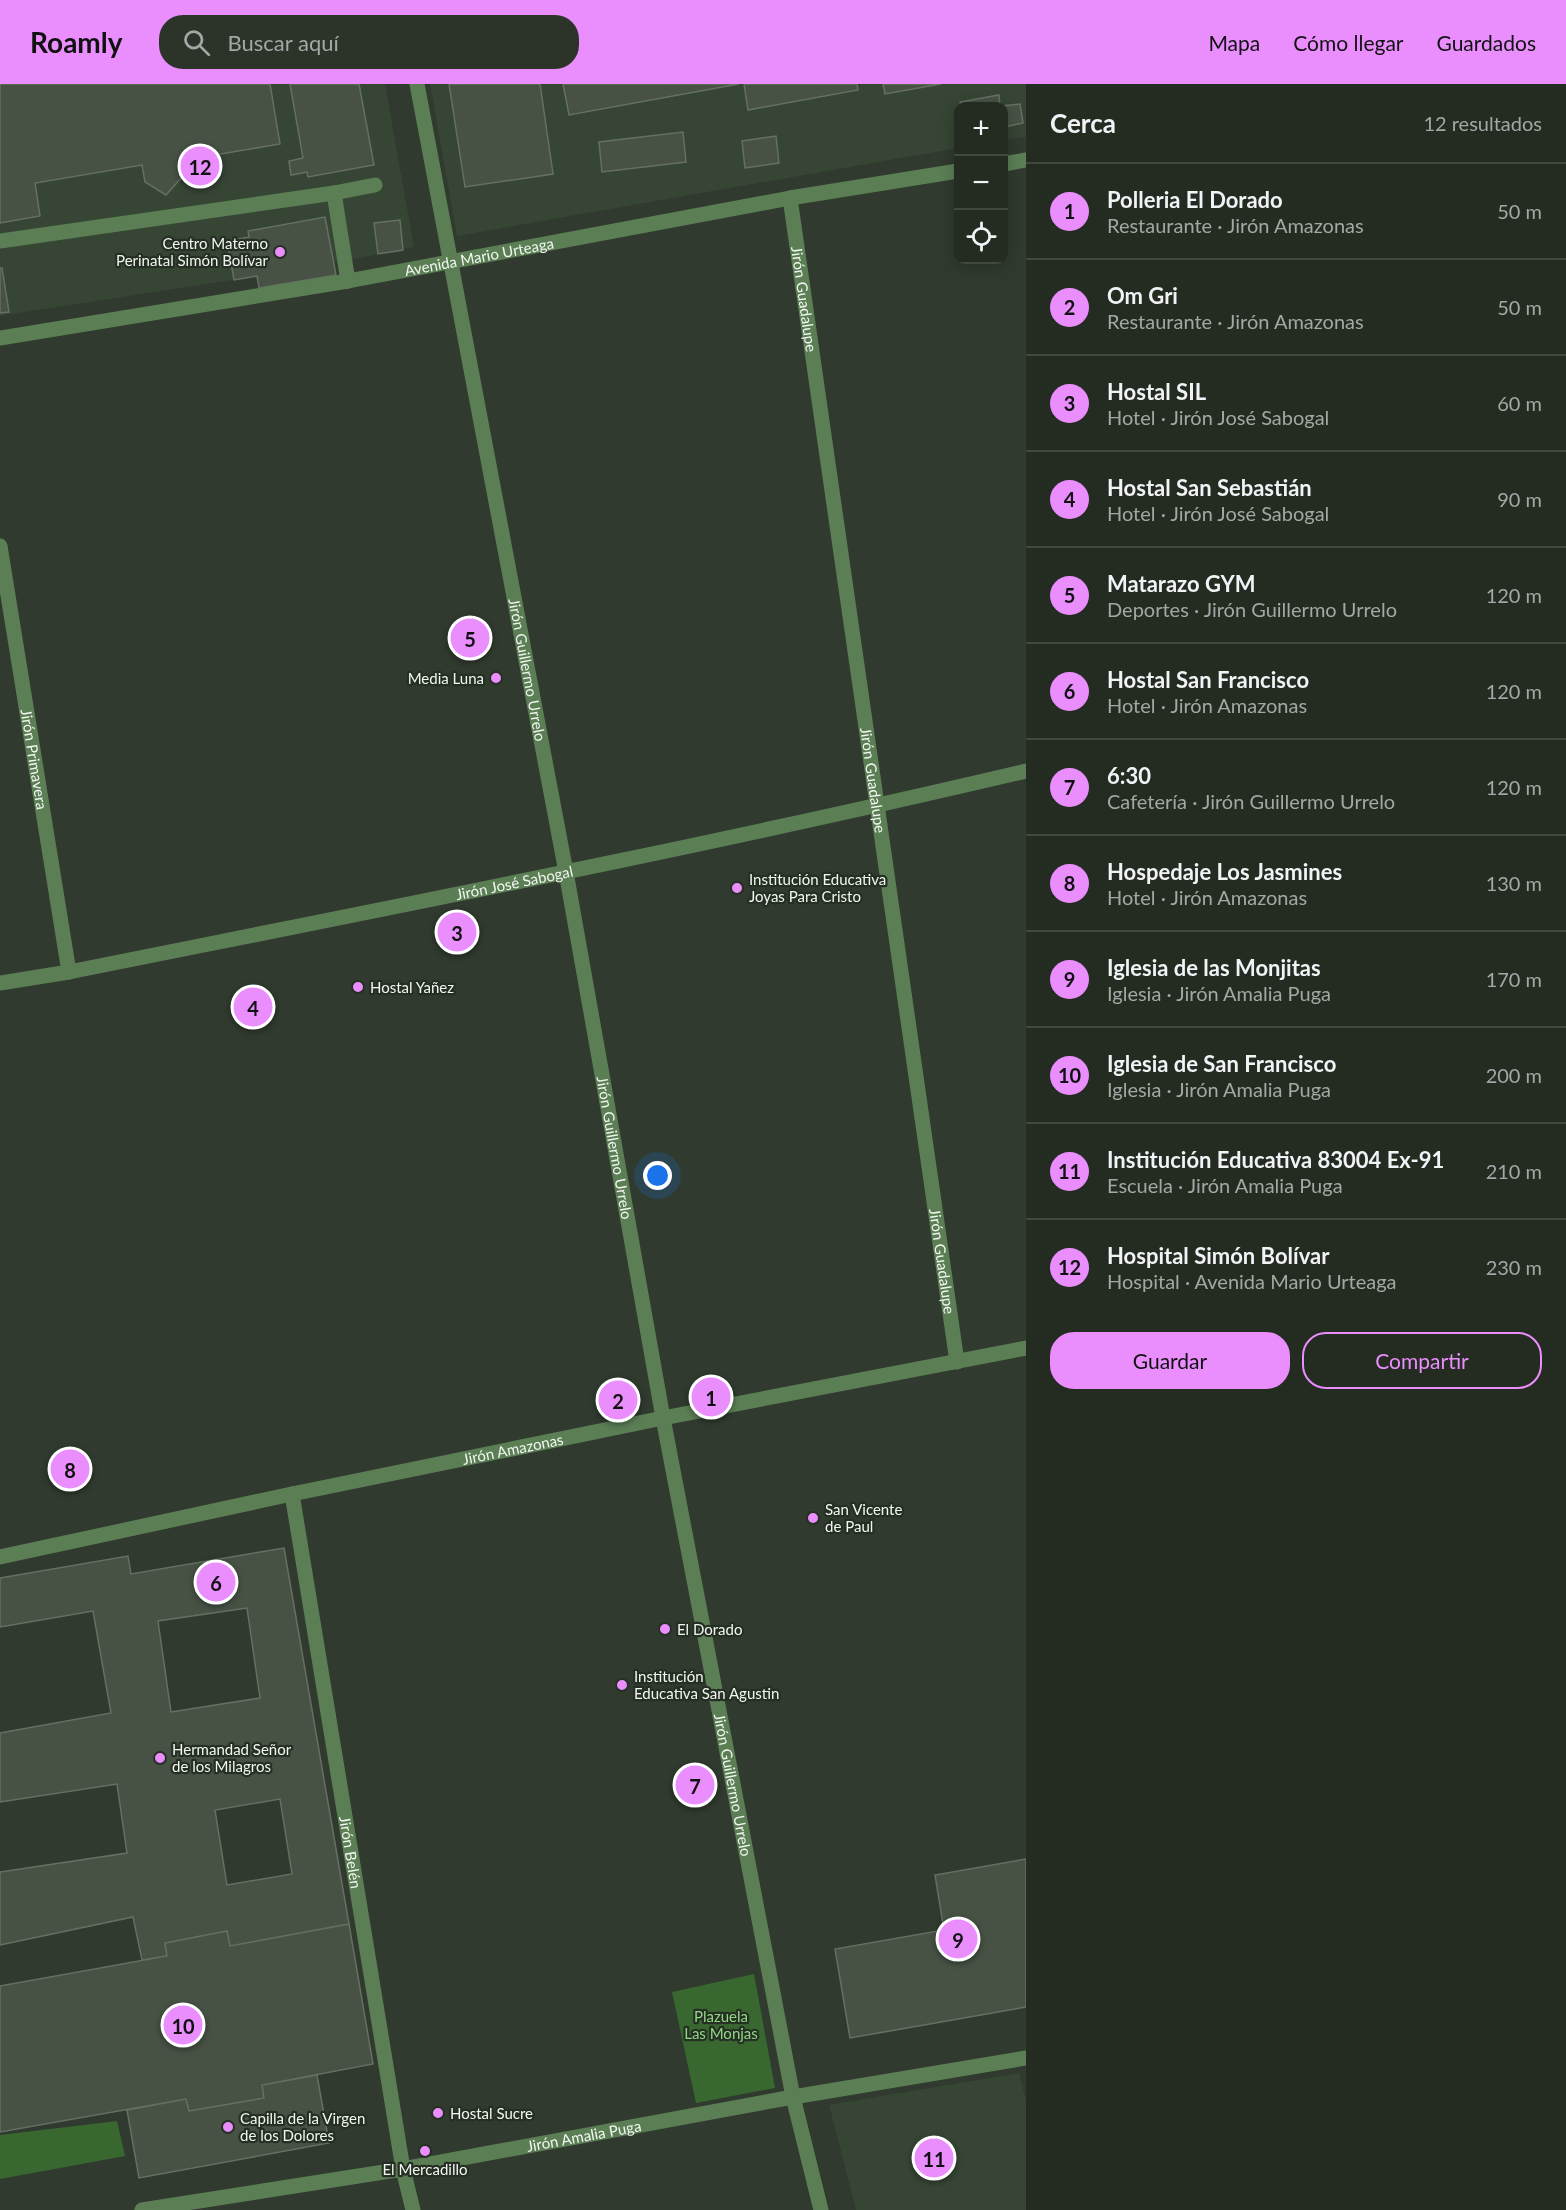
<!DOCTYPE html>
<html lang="es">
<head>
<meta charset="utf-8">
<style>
  body { margin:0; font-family:Lato,sans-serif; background:#2c342a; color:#f1f3f6 }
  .controls { position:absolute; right:18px; top:18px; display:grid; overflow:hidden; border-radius:12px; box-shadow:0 3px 15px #0003 }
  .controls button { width:54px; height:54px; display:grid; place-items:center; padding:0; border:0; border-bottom:2px solid #414840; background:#242c22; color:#f1f3f6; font:30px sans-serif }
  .you { position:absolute; left:658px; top:1092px; width:21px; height:21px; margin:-15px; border:4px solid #fff; border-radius:50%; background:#1a73e8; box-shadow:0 0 0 9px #1a73e833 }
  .badge { display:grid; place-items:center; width:39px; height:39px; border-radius:50%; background:#ea8dfd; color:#111; font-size:20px; font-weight:700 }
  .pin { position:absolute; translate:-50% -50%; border:3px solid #fff; box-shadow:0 2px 6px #0006 }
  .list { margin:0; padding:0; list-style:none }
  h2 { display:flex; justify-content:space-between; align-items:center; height:78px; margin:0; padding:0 24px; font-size:26px }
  h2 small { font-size:20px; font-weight:400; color:#a3a7a5 }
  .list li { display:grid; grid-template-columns:39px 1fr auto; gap:18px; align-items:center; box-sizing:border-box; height:96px; padding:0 24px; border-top:2px solid #414840 }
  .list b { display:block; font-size:22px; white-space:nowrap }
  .list p { margin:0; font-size:20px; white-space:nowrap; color:#a3a7a5 }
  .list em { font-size:20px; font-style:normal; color:#a3a7a5 }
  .actions { display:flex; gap:12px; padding:18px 24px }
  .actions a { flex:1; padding:14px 0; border:2px solid #ea8dfd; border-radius:24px; text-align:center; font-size:21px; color:#ea8dfd }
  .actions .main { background:#ea8dfd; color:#111 }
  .icon { flex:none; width:33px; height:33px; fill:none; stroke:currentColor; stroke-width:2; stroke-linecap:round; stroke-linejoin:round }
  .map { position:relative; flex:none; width:1026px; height:2126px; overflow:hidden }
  header { display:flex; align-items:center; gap:36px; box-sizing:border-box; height:84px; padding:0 30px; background:#ea8dfd; color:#111 }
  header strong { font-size:28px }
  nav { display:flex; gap:33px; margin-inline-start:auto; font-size:21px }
  .search { width:420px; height:54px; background:#2c342a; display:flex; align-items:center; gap:15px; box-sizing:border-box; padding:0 21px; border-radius:24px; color:#a3a7a5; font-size:22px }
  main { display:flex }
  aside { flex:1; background:#242c22 }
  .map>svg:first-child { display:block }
  .built { fill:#364534 }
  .green { fill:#386830 }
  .building { fill:#475245; stroke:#657063; stroke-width:1.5; fill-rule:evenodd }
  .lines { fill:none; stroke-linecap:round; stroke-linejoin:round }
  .minor { stroke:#5b7e55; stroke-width:15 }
  .poi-dot { fill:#ea8dfd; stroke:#262f24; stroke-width:2 }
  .labels { text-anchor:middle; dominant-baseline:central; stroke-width:4.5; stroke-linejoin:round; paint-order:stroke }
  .poi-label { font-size:15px; fill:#f1f7f0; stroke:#262f24; text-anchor:start }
  .street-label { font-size:15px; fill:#f1f7f0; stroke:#262f24 }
  .park-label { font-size:15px; fill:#90d784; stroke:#262f24 }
</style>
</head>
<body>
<header>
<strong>Roamly</strong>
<div class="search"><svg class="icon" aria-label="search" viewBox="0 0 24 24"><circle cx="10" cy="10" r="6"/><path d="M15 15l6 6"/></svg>Buscar aquí</div>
<nav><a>Mapa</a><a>Cómo llegar</a><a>Guardados</a></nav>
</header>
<main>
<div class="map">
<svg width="1026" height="2126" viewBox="0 0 1026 2126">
  <rect width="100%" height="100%" fill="#303a2e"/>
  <path class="built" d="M0 0H385L414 163 334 179 336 191 259 204 257 192 0 232Z
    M430 0H1026V53L1004 56V22H958V64L457 152Z
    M1019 1989 1026 2016V2126H856L829 2021Z"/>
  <path class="green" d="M754 1890 775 2004 696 2019 672 1908Z
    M117 2037 125 2072 0 2095V2051Z"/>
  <path class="building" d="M0 0H270L280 60 179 77 182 93 166 111 145 98 142 81 35 99 40 132 0 139Z
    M290 0H359L374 81 308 93 307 88 291 91 289 77 303 74Z
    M449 0H540L553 90 465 103Z
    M563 0H739L569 31Z
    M744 0H857L858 6 748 26Z
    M883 0H941L885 10Z
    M999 11 1000 22H961L960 18Z
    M1020 20 1023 39 1004 43V22H1001Z
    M683 48 686 78 602 88 599 58Z
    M776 52 779 79 745 84 742 57Z
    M325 133 336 191 259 204 257 192 234 196 227 157 249 153 248 147Z
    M400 136 403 166 378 170 374 139Z
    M0 184H2L9 228 0 229Z
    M284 1464 349 1840 230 1862 227 1847 165 1859 167 1872 142 1876 133 1833 0 1861V1788L127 1769 117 1700 0 1718V1649L111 1629 93 1527 0 1543V1494L128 1472 131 1490ZM247 1524 260 1614 171 1628 158 1537ZM280 1715 292 1790 227 1801 215 1726Z
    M1026 1775V1923L850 1954 835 1865 944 1846 935 1791Z
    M349 1840 373 1980 262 2001 264 2014 189 2027 186 2015 0 2048V1902L167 1872 165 1859 227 1847 230 1862Z
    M317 1991 329 2059 139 2094 127 2026 186 2015 189 2027 264 2014 262 2001Z"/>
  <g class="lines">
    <g class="minor">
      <path id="s1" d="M417 0 566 788 663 1334 793 2013 821 2126"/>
      <path d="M1004 80 1026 76"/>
      <path d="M334 109 348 197"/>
      <path id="s2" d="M790 114 957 1278"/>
      <path d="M0 157 334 109 375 101"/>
      <path id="s3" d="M0 254 348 197 790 114 958 87"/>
      <path id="s4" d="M0 462 69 888"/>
      <path id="s5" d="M0 899 69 888C388 824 708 762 1026 687"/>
      <path id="s6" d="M292 1410 403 2085 413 2126"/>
      <path id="s7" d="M0 1473 292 1410 663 1334 1026 1264"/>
      <path id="s8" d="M142 2126 403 2085 793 2013 1026 1974"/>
    </g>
  </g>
  <g class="poi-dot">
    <circle cx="280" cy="168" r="6"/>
    <circle cx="496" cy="594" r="6"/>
    <circle cx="737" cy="804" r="6"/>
    <circle cx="358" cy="903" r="6"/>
    <circle cx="813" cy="1434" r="6"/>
    <circle cx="665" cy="1545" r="6"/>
    <circle cx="622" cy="1601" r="6"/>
    <circle cx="160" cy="1674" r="6"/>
    <circle cx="438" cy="2029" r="6"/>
    <circle cx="228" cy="2043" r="6"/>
    <circle cx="425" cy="2067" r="6"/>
  </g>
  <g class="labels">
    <g class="poi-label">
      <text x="268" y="159" text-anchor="end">Centro Materno<tspan x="268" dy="17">Perinatal Simón Bolívar</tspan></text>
      <text x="484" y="594" text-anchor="end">Media Luna</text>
      <text x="749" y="795">Institución Educativa<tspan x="749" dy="17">Joyas Para Cristo</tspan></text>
      <text x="370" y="903">Hostal Yañez</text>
      <text x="825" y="1425">San Vicente<tspan x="825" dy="17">de Paul</tspan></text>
      <text x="677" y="1545">El Dorado</text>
      <text x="634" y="1592">Institución<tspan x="634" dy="17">Educativa San Agustin</tspan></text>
      <text x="172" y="1665">Hermandad Señor<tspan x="172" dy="17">de los Milagros</tspan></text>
      <text x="450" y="2029">Hostal Sucre</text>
      <text x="240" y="2034">Capilla de la Virgen<tspan x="240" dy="17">de los Dolores</tspan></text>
      <text x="425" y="2085" text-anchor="middle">El Mercadillo</text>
    </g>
    <g class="street-label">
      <text stroke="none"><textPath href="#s3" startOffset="486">Avenida Mario Urteaga</textPath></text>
      <text stroke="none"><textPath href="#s2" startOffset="102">Jirón Guadalupe</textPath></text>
      <text stroke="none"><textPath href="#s1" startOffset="596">Jirón Guillermo Urrelo</textPath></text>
      <text stroke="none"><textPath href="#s4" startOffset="216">Jirón Primavera</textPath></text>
      <text stroke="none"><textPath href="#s2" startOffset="588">Jirón Guadalupe</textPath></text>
      <text stroke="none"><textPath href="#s5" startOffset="524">Jirón José Sabogal</textPath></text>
      <text stroke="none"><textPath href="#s1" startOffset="1082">Jirón Guillermo Urrelo</textPath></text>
      <text stroke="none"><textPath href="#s2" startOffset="1074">Jirón Guadalupe</textPath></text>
      <text stroke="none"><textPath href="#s7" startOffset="524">Jirón Amazonas</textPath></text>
      <text stroke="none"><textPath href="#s1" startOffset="1730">Jirón Guillermo Urrelo</textPath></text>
      <text stroke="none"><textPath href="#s6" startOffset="363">Jirón Belén</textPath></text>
      <text stroke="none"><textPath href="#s8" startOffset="448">Jirón Amalia Puga</textPath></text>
    </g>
    <g class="park-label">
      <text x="721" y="1932">Plazuela<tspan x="721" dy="17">Las Monjas</tspan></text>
    </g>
  </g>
</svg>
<div class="controls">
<button>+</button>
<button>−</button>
<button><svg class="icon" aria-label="locate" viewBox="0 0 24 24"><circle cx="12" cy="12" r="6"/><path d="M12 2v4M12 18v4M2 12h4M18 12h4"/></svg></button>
</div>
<div class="you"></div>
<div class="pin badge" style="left:711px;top:1313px">1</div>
<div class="pin badge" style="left:618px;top:1316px">2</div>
<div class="pin badge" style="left:457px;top:848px">3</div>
<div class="pin badge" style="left:253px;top:923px">4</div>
<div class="pin badge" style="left:470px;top:554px">5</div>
<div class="pin badge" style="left:216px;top:1498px">6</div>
<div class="pin badge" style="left:695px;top:1701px">7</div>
<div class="pin badge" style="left:70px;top:1385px">8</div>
<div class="pin badge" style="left:958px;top:1855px">9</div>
<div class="pin badge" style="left:183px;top:1941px">10</div>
<div class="pin badge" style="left:934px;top:2074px">11</div>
<div class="pin badge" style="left:200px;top:82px">12</div>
</div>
<aside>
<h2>Cerca<small>12 resultados</small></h2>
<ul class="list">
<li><span class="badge">1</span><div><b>Polleria El Dorado</b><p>Restaurante · Jirón Amazonas</p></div><em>50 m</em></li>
<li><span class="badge">2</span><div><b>Om Gri</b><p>Restaurante · Jirón Amazonas</p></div><em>50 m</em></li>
<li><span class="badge">3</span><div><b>Hostal SIL</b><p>Hotel · Jirón José Sabogal</p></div><em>60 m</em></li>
<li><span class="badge">4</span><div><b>Hostal San Sebastián</b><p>Hotel · Jirón José Sabogal</p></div><em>90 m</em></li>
<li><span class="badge">5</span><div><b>Matarazo GYM</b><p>Deportes · Jirón Guillermo Urrelo</p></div><em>120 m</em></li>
<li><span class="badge">6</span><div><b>Hostal San Francisco</b><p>Hotel · Jirón Amazonas</p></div><em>120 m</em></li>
<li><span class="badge">7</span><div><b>6:30</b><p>Cafetería · Jirón Guillermo Urrelo</p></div><em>120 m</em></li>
<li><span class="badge">8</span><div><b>Hospedaje Los Jasmines</b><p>Hotel · Jirón Amazonas</p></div><em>130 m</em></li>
<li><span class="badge">9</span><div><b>Iglesia de las Monjitas</b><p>Iglesia · Jirón Amalia Puga</p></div><em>170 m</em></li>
<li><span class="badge">10</span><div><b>Iglesia de San Francisco</b><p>Iglesia · Jirón Amalia Puga</p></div><em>200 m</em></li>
<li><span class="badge">11</span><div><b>Institución Educativa 83004 Ex-91</b><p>Escuela · Jirón Amalia Puga</p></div><em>210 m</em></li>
<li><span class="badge">12</span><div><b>Hospital Simón Bolívar</b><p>Hospital · Avenida Mario Urteaga</p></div><em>230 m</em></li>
</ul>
<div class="actions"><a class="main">Guardar</a><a>Compartir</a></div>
</aside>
</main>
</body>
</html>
